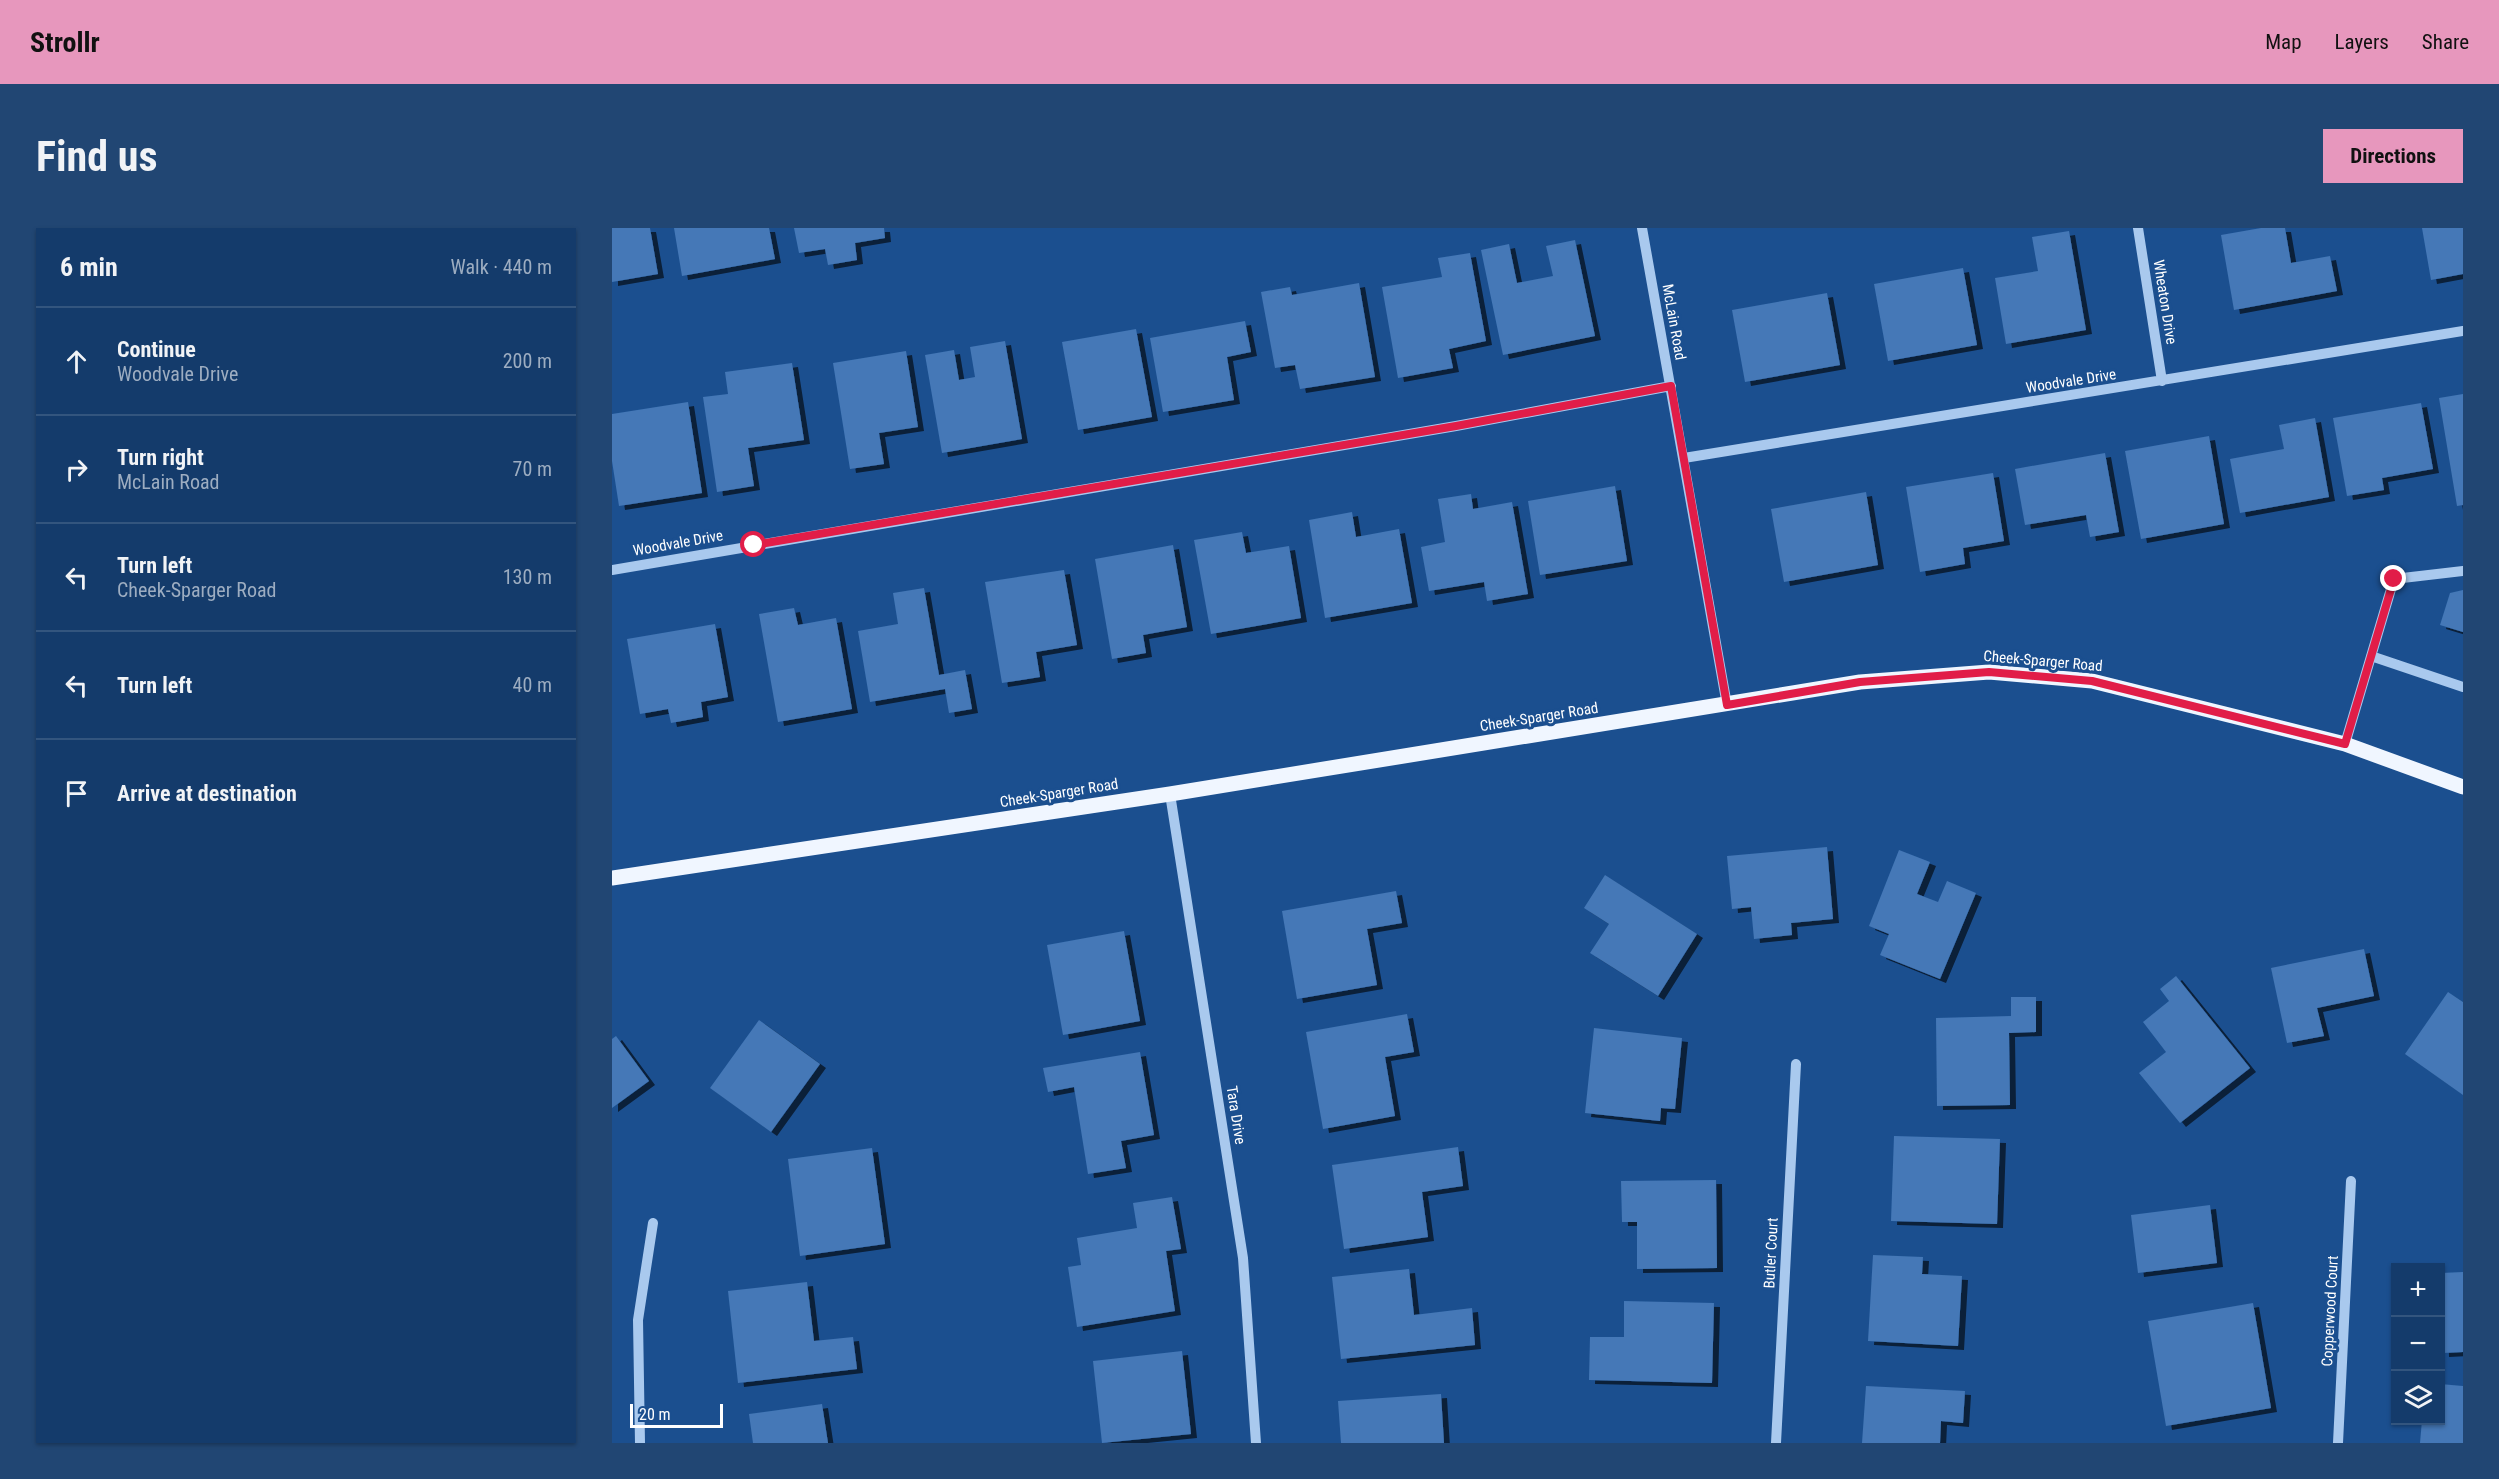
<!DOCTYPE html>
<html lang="en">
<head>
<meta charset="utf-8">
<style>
  body { margin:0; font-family:"Roboto Condensed",sans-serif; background:#214673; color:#f1f3f6 }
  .controls { position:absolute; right:18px; bottom:18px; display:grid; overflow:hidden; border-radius:0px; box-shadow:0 2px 4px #0004 }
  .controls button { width:54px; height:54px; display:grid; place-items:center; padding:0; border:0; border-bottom:2px solid #33557e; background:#143b6b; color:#f1f3f6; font:30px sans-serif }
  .scale { position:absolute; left:18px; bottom:15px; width:93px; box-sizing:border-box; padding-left:6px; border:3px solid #fff; border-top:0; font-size:16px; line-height:21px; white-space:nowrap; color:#fff; -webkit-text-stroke:4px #1b4f8f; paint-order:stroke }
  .stop { position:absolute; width:18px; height:18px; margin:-14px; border:4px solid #e11d48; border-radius:50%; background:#fff }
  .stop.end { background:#e11d48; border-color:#fff; box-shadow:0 2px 6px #0008 }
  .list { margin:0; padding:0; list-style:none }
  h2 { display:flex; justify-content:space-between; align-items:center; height:78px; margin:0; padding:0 24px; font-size:26px }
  h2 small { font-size:20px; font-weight:400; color:#9dadc1 }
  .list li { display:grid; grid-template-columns:39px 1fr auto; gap:18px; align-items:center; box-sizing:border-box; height:108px; padding:0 24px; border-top:2px solid #33557e }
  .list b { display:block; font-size:22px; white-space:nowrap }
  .list p { margin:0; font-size:20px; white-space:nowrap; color:#9dadc1 }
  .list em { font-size:20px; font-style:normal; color:#9dadc1 }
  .icon { flex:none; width:33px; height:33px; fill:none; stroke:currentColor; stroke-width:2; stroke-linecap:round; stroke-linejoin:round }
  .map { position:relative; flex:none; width:1851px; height:1215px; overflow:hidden; border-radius:0px }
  header { display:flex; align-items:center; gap:36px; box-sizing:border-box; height:84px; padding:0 30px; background:#e797bd; color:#111 }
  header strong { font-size:28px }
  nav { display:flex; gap:33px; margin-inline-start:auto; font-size:21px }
  .intro { display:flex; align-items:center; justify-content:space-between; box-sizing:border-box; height:144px; padding:0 36px }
  h1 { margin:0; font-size:42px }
  .button { padding:15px 27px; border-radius:0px; background:#e797bd; color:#111; font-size:21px; font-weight:700 }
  main { display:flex; gap:36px; padding:0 36px }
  aside { flex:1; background:#143b6b; border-radius:0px; box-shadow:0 2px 4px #0004 }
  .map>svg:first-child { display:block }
  .building { fill:#4478b7; filter:url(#shadow) }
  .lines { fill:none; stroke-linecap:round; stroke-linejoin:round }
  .minor { stroke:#a9c9ee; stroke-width:10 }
  .major { stroke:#f0f6ff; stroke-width:15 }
  .route { stroke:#e11d48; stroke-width:8 }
  .labels { text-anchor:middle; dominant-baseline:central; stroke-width:6; stroke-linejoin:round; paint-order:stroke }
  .street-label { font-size:15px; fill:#fff; stroke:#1b4f8f }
</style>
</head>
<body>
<header>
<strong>Strollr</strong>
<nav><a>Map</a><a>Layers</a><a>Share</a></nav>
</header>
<div class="intro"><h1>Find us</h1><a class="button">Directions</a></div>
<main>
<aside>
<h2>6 min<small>Walk · 440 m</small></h2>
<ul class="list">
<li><svg class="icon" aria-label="ahead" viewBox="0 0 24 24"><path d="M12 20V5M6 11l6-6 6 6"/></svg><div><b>Continue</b><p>Woodvale Drive</p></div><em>200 m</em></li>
<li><svg class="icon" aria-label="right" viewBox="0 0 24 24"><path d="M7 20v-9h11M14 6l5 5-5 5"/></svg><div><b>Turn right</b><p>McLain Road</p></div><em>70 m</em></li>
<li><svg class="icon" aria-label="left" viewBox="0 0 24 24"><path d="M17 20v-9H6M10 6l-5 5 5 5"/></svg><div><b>Turn left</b><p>Cheek-Sparger Road</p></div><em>130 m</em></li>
<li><svg class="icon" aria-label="left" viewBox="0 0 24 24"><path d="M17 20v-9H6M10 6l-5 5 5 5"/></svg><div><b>Turn left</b></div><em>40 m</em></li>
<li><svg class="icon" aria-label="arrive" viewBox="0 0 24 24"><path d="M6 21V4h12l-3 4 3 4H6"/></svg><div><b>Arrive at destination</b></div></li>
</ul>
</aside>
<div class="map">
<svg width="1851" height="1215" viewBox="0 0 1851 1215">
  <defs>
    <filter id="shadow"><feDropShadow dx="6" dy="4" stdDeviation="0" flood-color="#0009"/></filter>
  </defs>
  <rect width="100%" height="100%" fill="#1b4f8f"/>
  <path class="building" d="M0 0H38L46 46 0 54Z
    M62 0H157L163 31 70 48Z
    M182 0H272L273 10 243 15 245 32 216 37 213 21 187 25Z
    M1649 0H1673L1679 35 1718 28 1725 63 1622 82 1609 7Z
    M1810 0H1851V46L1819 52Z
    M1457 3 1474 102 1394 116 1383 50 1426 43 1420 9Z
    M963 12 983 108 891 127 869 22 897 16 905 55 941 48 934 18Z
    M858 25 874 113 837 121 841 140 786 150 770 59 830 49 826 30Z
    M1351 40 1365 117 1276 133 1262 56Z
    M747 55 763 149 688 161 683 137 663 140 649 64 678 59 680 67Z
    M1215 65 1228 137 1133 154 1120 82Z
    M633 93 639 124 615 129 622 172 551 184 538 110Z
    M524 101 540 189 466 202 450 114Z
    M393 113 410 211 330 225 313 127 342 122 347 152 363 149 358 119Z
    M294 123 306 199 267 205 272 236 238 241 221 135Z
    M180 135 192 212 136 220 142 258 105 264 91 169 116 166 113 144Z
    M1851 166V277L1845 278 1827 170Z
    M76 174 90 265 7 278 0 233V186Z
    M1809 175 1821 241 1770 250 1772 262 1735 268 1721 190Z
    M1703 190 1717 269 1628 285 1618 231 1672 221 1667 197Z
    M1597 208 1612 296 1529 311 1513 223Z
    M1493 225 1507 304 1478 309 1474 287 1413 297 1403 241Z
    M1381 245 1392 313 1351 320 1353 336 1308 344 1294 259Z
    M1003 258 1015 333 928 347 916 273Z
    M1254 264 1266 337 1172 354 1159 281Z
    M859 266 861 281 900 274 916 366 875 373 872 354 817 363 809 319 833 314 826 271Z
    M740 284 744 309 787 301 800 375 713 390 697 292Z
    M630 304 634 325 677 318 689 390 599 406 582 312Z
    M561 317 575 399 531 407 534 425 500 431 483 331Z
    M452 342 465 417 424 424 428 449 390 455 373 354Z
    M312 360 327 447 353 442 360 481 337 485 333 461 258 474 246 403 286 396 281 365Z
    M1851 362V404L1828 397 1838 365Z
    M182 380 186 397 224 390 240 481 166 494 147 386Z
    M103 396 116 469 89 474 91 489 59 495 56 481 28 486 15 411Z
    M1215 619 1221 691 1179 695 1180 707 1142 711 1139 679 1120 681 1115 628Z
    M1287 622 1318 634 1305 666 1326 674 1335 653 1364 665 1328 751 1268 727 1277 706 1257 698Z
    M993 647 1085 706 1046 768 978 725 997 696 972 680Z
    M784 663 790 695 755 701 765 757 685 771 670 683Z
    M512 703 528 793 451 807 435 717Z
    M1752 721 1762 768 1705 780 1712 808 1675 815 1659 740Z
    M1564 748 1638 840 1568 895 1527 845 1554 824 1531 794 1557 773 1548 761Z
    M1836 764 1851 774V867L1793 826Z
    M1399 769H1424V804L1397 805 1398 877 1325 878 1324 790 1399 788Z
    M795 786 802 824 773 829 783 888 711 901 694 804Z
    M147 792 208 836 159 904 98 860Z
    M982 800 1070 810 1063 881 1049 880 1048 893 973 885Z
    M4 808 37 853 0 880V811Z
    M528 824 542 907 509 913 514 940 476 946 462 859 436 864 431 840Z
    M1282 908 1388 911 1385 996 1279 993Z
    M846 919 851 958 810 964 816 1009 732 1021 720 937Z
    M260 920 273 1016 188 1028 176 931Z
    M1104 952 1105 1040 1025 1041V994H1010L1009 953Z
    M560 969 569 1021 554 1023 563 1083 465 1099 456 1039 469 1037 465 1010 525 1000 521 975Z
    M1598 977 1605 1035 1526 1045 1519 987Z
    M1261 1027 1311 1029 1310 1046 1350 1048 1346 1118 1256 1113Z
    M797 1041 802 1087 860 1080 863 1117 729 1131 720 1049Z
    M1851 1044V1124L1831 1125 1829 1045Z
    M195 1054 202 1113 241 1109 245 1141 126 1155 116 1063Z
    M1012 1073 1102 1075 1100 1155 977 1152 978 1109H1012Z
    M1641 1075 1659 1180 1554 1198 1536 1093Z
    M570 1123 579 1206 490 1215 481 1133Z
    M1828 1156 1851 1158V1215H1808L1810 1192H1828Z
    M1254 1158 1353 1163 1351 1195 1329 1193 1328 1215H1250Z
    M829 1166 832 1215H729L726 1173Z
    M210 1176 216 1215H141L137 1186Z"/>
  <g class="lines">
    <path class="minor" d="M1030 0 1115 477
      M1526 0 1550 153
      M1072 230 1851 103
      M0 342 844 198 1059 158
      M1759 428 1851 459
      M1733 516 1782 351 1851 343
      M558 566 631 1030 644 1215
      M28 1215 26 1092 41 995
      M1164 1215 1184 836
      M1726 1215 1739 953"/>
    <path class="major" d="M0 650 558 566 1248 454 1377 444 1480 453 1733 516 1851 559"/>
  </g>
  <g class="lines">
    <path class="route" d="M142 317 844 198 1059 158 1115 477 1248 454 1377 444 1480 453 1733 516 1782 351"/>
  </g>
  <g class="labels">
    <g class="street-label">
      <text transform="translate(1553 74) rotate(81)">Wheaton Drive</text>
      <text transform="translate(1062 94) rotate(80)">McLain Road</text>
      <text transform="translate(1459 153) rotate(-9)">Woodvale Drive</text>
      <text transform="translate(66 315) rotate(-10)">Woodvale Drive</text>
      <text transform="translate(1431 433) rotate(5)">Cheek-Sparger Road</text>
      <text transform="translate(927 489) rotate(-9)">Cheek-Sparger Road</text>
      <text transform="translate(447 565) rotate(-9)">Cheek-Sparger Road</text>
      <text transform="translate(624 887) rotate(81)">Tara Drive</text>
      <text transform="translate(1159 1025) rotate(-87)">Butler Court</text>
      <text transform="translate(1718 1083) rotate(-87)">Copperwood Court</text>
    </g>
  </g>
</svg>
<div class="controls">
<button>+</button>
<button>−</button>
<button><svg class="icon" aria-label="layers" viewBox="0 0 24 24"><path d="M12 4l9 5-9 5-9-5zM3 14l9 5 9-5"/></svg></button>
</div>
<div class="scale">20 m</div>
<div class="stop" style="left:142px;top:317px"></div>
<div class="stop end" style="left:1782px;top:351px"></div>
</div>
</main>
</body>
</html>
